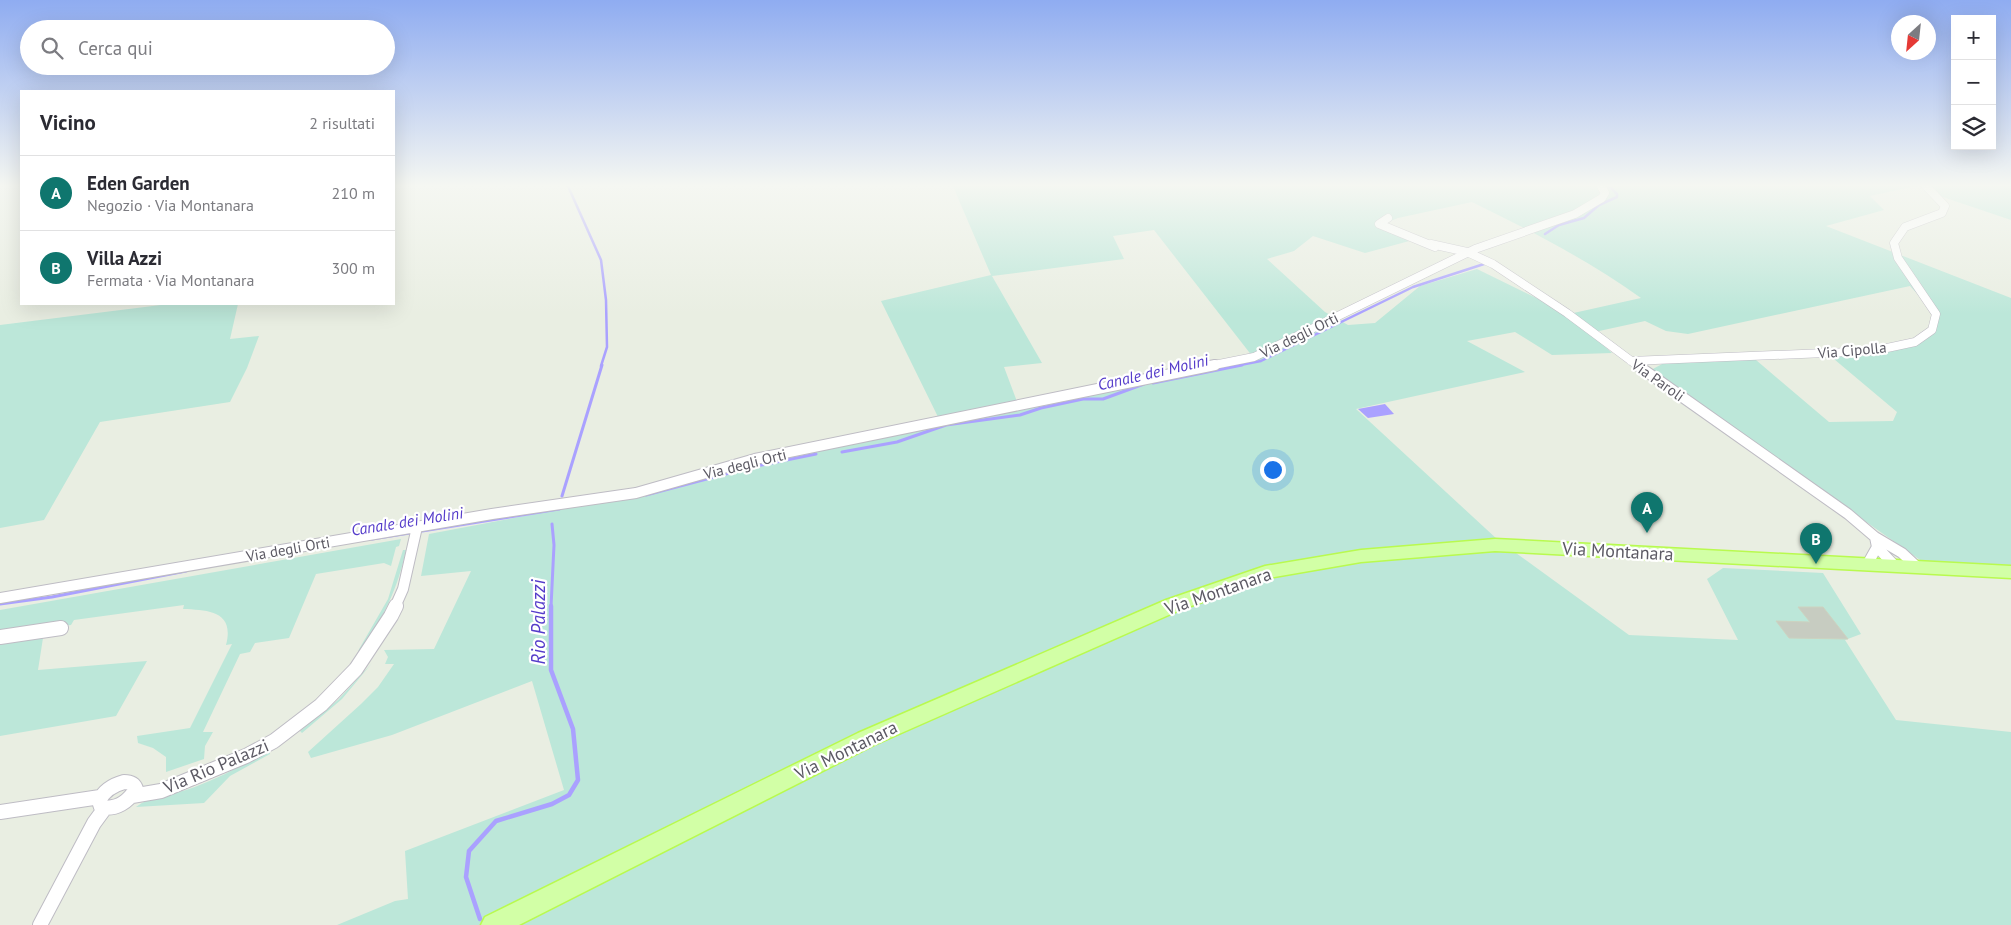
<!DOCTYPE html>
<html lang="it">
<head>
<meta charset="utf-8">
<style>
  body { margin:0; font-family:"PT Sans",sans-serif; background:#f7f7f7; color:#2b2b33 }
  .controls { position:absolute; right:15px; top:15px; display:grid; overflow:hidden; border-radius:0px; box-shadow:0 5px 20px #0002 }
  .controls button { width:45px; height:45px; display:grid; place-items:center; padding:0; border:0; border-bottom:1px solid #e1e1e2; background:#fff; color:#2b2b33; font:25px sans-serif }
  .compass { position:absolute; left:1891px; top:15px; width:45px; height:45px; border-radius:50%; background:#fff; box-shadow:0 5px 20px #0002; rotate:207deg }
  .you { position:absolute; left:1272px; top:469px; width:18px; height:18px; margin:-12px; border:4px solid #fff; border-radius:50%; background:#1a73e8; box-shadow:0 0 0 8px #1a73e833 }
  .badge { display:grid; place-items:center; width:32px; height:32px; border-radius:50%; background:#0f766e; color:#fff; font-size:16px; font-weight:700 }
  .pin { position:absolute; translate:-50% -41px; filter:drop-shadow(0 1px 2px #0008) }
  .pin::after { content:''; position:absolute; top:26px; width:18px; height:15px; background:inherit; clip-path:polygon(0 0,100% 0,50% 100%) }
  .list { margin:0; padding:0; list-style:none }
  h2 { display:flex; justify-content:space-between; align-items:center; height:65px; margin:0; padding:0 20px; font-size:21px }
  h2 small { font-size:16px; font-weight:400; color:#7c7c81 }
  .list li { display:grid; grid-template-columns:32px 1fr auto; gap:15px; align-items:center; box-sizing:border-box; height:75px; padding:0 20px; border-top:1px solid #e1e1e2 }
  .list b { display:block; font-size:19px; white-space:nowrap }
  .list p { margin:0; font-size:16px; white-space:nowrap; color:#7c7c81 }
  .list em { font-size:16px; font-style:normal; color:#7c7c81 }
  .icon { flex:none; width:28px; height:28px; fill:none; stroke:currentColor; stroke-width:2; stroke-linecap:round; stroke-linejoin:round }
  .map { position:relative; flex:none; width:2011px; height:925px; overflow:hidden }
  .search { position:absolute; background:#fff; box-shadow:0 5px 20px #0002; left:20px; top:20px; width:375px; height:55px; display:flex; align-items:center; gap:12px; box-sizing:border-box; padding:0 18px; border-radius:28px; color:#7c7c81; font-size:19px }
  .panel { position:absolute; background:#fff; box-shadow:0 5px 20px #0002; left:20px; top:90px; width:375px; height:215px; border-radius:0px }
  .map>svg:first-child { display:block }
  .green { fill:#bce7d9; fill-rule:evenodd }
  .water { fill:#aaa1ff }
  .lines { fill:none; stroke-linecap:round; stroke-linejoin:round }
  .stream-far2 { stroke:#aaa1ff; stroke-width:2.5 }
  .stream-far1 { stroke:#aaa1ff; stroke-width:3 }
  .stream { stroke:#aaa1ff; stroke-width:4.5 }
  .building { fill:#c7ccc1; stroke:#ccd3c0 }
  .minor-far2-casing { stroke:#bebcc4; stroke-width:9 }
  .minor-far1-casing { stroke:#bebcc4; stroke-width:12 }
  .minor-casing { stroke:#bebcc4; stroke-width:16 }
  .primary-casing { stroke:#b9fa4f; stroke-width:3 }
  .minor-far2 { stroke:#fff; stroke-width:8 }
  .minor-far1 { stroke:#fff; stroke-width:10 }
  .minor { stroke:#fff; stroke-width:14 }
  .primary { fill:#d2ffa6; fill-rule:evenodd }
  .labels { text-anchor:middle; dominant-baseline:central; stroke-width:4.5; stroke-linejoin:round; paint-order:stroke }
  .street-label { font-size:15px; fill:#5c5a64; stroke:#fff }
  .water-label { font-size:16px; font-style:italic; fill:#553cca; stroke:#fff }
  .near-street-label { font-size:18px; fill:#5c5a64; stroke:#fff }
  .near-water-label { font-size:19px; font-style:italic; fill:#553cca; stroke:#fff }
</style>
</head>
<body>
<div class="map">
<svg width="2011" height="925" viewBox="0 0 2011 925">
  <rect width="100%" height="100%" fill="#e9eee2"/>
  <path class="green" d="M952 184H2011V220L1940 196 1920 185 1870 196 1884 210 1826 226 2011 298V565L1923 562 1651 370 1664 363 1739 359 1756 360 1829 422 1893 421 1897 412 1828 354 1897 349 1935 327 1931 309 1910 286 1688 334 1666 331 1645 321 1590 333 1612 353 1552 355 1515 332 1467 341 1525 372 1356 409 1498 540 1629 635 1738 640 1707 579 1723 568 1823 573 1861 634 1845 640 1896 720 2011 732V925H337L395 901 408 899 405 851 564 790 532 681 392 735 311 758 308 752 361 704 378 687 394 664H385L388 657 384 650 434 649 471 571 421 576 429 534 620 498 710 474 940 421 881 301 991 275ZM1472 202C1531 231 1588 260 1641 298L1569 314 1477 269 1420 286 1375 323 1348 325 1325 312 1267 259 1294 251 1313 236 1365 253 1413 240 1381 225 1398 218ZM1154 230 1256 361 1205 373 1140 383 1019 407 1004 367 1042 363 992 276 1124 259 1113 236Z
    M169 304H238L230 339 259 336 247 368 230 402 100 422 44 520 0 528V325Z
    M401 539 399 546 396 547 391 566 384 563 316 574 289 638 255 643 250 652 240 654 203 732H213L205 746 204 759 166 772V757L153 748 138 743 137 736 190 728 232 644 226 645C235 611 208 610 183 609L184 605 74 620 71 625 0 635V610Z
    M403 550H406C398 588 384 615 364 648L358 651 388 599Z
    M0 637 43 638 38 670 147 661 116 716 0 736Z
    M372 663 342 699 302 733 300 731 338 700Z
    M270 750V754L230 776 204 803 136 807C150 796 169 795 186 790 216 780 243 765 270 750Z"/>
  <path class="water" d="M1385 404 1394 414 1368 418 1358 409Z"/>
  <g class="lines">
    <path class="stream-far2" d="M567 184 601 260 606 300 607 347 601 366
      M1545 234 1559 225 1584 218 1599 205 1617 197V194L1607 184
      M1235 366 1261 361 1413 287 1484 264"/>
    <path class="stream-far1" d="M1153 383 1242 365
      M842 452 897 442 946 425 1020 415 1041 408 1083 399H1103L1144 384
      M646 495 752 467 816 454
      M562 496 602 365
      M372 539 559 509
      M0 604 52 597 186 571
      M551 607 554 545 552 524"/>
    <path class="stream" d="M480 919 466 877 469 851 496 821 552 804 569 795 578 780 573 729 551 670V606"/>
  </g>
  <path class="building" d="M1798 607H1823L1848 639 1789 638 1776 621 1810 622Z"/>
  <g class="lines">
    <g class="minor-far2-casing">
      <path id="minor-far2" d="M1388 218 1379 224 1435 247
        M1431 244 1467 252 1493 264 1567 313 1638 366
        M1631 361 1873 351 1915 342 1932 330 1936 314 1898 258 1894 243 1905 227 1942 213 1945 206 1924 184
        M1209 366 1254 357 1475 249 1575 214 1602 198 1605 193 1600 184"/>
    </g>
    <g class="minor-far1-casing">
      <path id="minor-far1" d="M1637 365 1848 514 1875 537 1902 553 1916 566
        M1877 547 1894 565
        M1868 563 1877 547 1875 537
        M0 598 492 514 636 493 755 459 1215 365
        M395 607 403 589 417 527"/>
    </g>
    <g class="minor-casing">
      <path id="minor" d="M0 637 61 628
        M124 782C130 782 134 783 136 789 128 802 116 810 101 807L99 801C104 790 113 785 124 782Z
        M132 796 161 791 246 756 274 741 321 705 356 669 391 616 396 606
        M0 812 100 797
        M40 925 94 823 105 808"/>
    </g>
    <g class="primary-casing">
      <path id="primary" d="M1495 539 2011 566V578L1495 551 1361 562 1268 578 1180 610 874 745 519 925H481L485 917 858 733 1166 600 1265 566 1361 550Z"/>
    </g>
    <use href="#minor-far2" class="minor-far2"/>
    <use href="#minor-far1" class="minor-far1"/>
    <use href="#minor" class="minor"/>
    <use href="#primary" class="primary"/>
  </g>
  <linearGradient id="sky" x2="0" y2="1"><stop stop-color="#8facf1"/><stop offset="0.59" stop-color="#f5f7f2"/><stop offset="1" stop-color="#f5f7f2" stop-opacity="0"/></linearGradient>
  <rect width="2011" height="314" fill="url(#sky)"/>
  <g class="labels">
    <g class="street-label">
      <text transform="translate(1299 335) rotate(-26)">Via degli Orti</text>
      <text transform="translate(1852 350) rotate(-5)">Via Cipolla</text>
      <text transform="translate(1658 380) rotate(35)">Via Paroli</text>
      <text transform="translate(745 464) rotate(-14)">Via degli Orti</text>
      <text transform="translate(288 549) rotate(-10)">Via degli Orti</text>
    </g>
    <g class="water-label">
      <text transform="translate(1153 372) rotate(-13)">Canale dei Molini</text>
      <text transform="translate(407 521) rotate(-9)">Canale dei Molini</text>
    </g>
    <g class="near-street-label">
      <text transform="translate(1618 551) rotate(3)">Via Montanara</text>
      <text transform="translate(1218 591) rotate(-19)">Via Montanara</text>
      <text transform="translate(846 750) rotate(-26)">Via Montanara</text>
      <text transform="translate(216 766) rotate(-23)">Via Rio Palazzi</text>
    </g>
    <g class="near-water-label">
      <text transform="translate(538 622) rotate(-90)">Rio Palazzi</text>
    </g>
  </g>
</svg>
<div class="controls">
<button>+</button>
<button>−</button>
<button><svg class="icon" aria-label="layers" viewBox="0 0 24 24"><path d="M12 4l9 5-9 5-9-5zM3 14l9 5 9-5"/></svg></button>
</div>
<svg class="compass" viewBox="-18 -18 36 36"><path d="M0-13l5 13h-10z" fill="#e53935"/><path d="M0 13l5-13h-10z" fill="#7c7c81"/></svg>
<div class="you"></div>
<div class="pin badge" style="left:1647px;top:533px">A</div>
<div class="pin badge" style="left:1816px;top:564px">B</div>
<div class="search"><svg class="icon" aria-label="search" viewBox="0 0 24 24"><circle cx="10" cy="10" r="6"/><path d="M15 15l6 6"/></svg>Cerca qui</div>
<section class="panel">
<h2>Vicino<small>2 risultati</small></h2>
<ul class="list">
<li><span class="badge">A</span><div><b>Eden Garden</b><p>Negozio · Via Montanara</p></div><em>210 m</em></li>
<li><span class="badge">B</span><div><b>Villa Azzi</b><p>Fermata · Via Montanara</p></div><em>300 m</em></li>
</ul>
</section>
</div>
</body>
</html>
